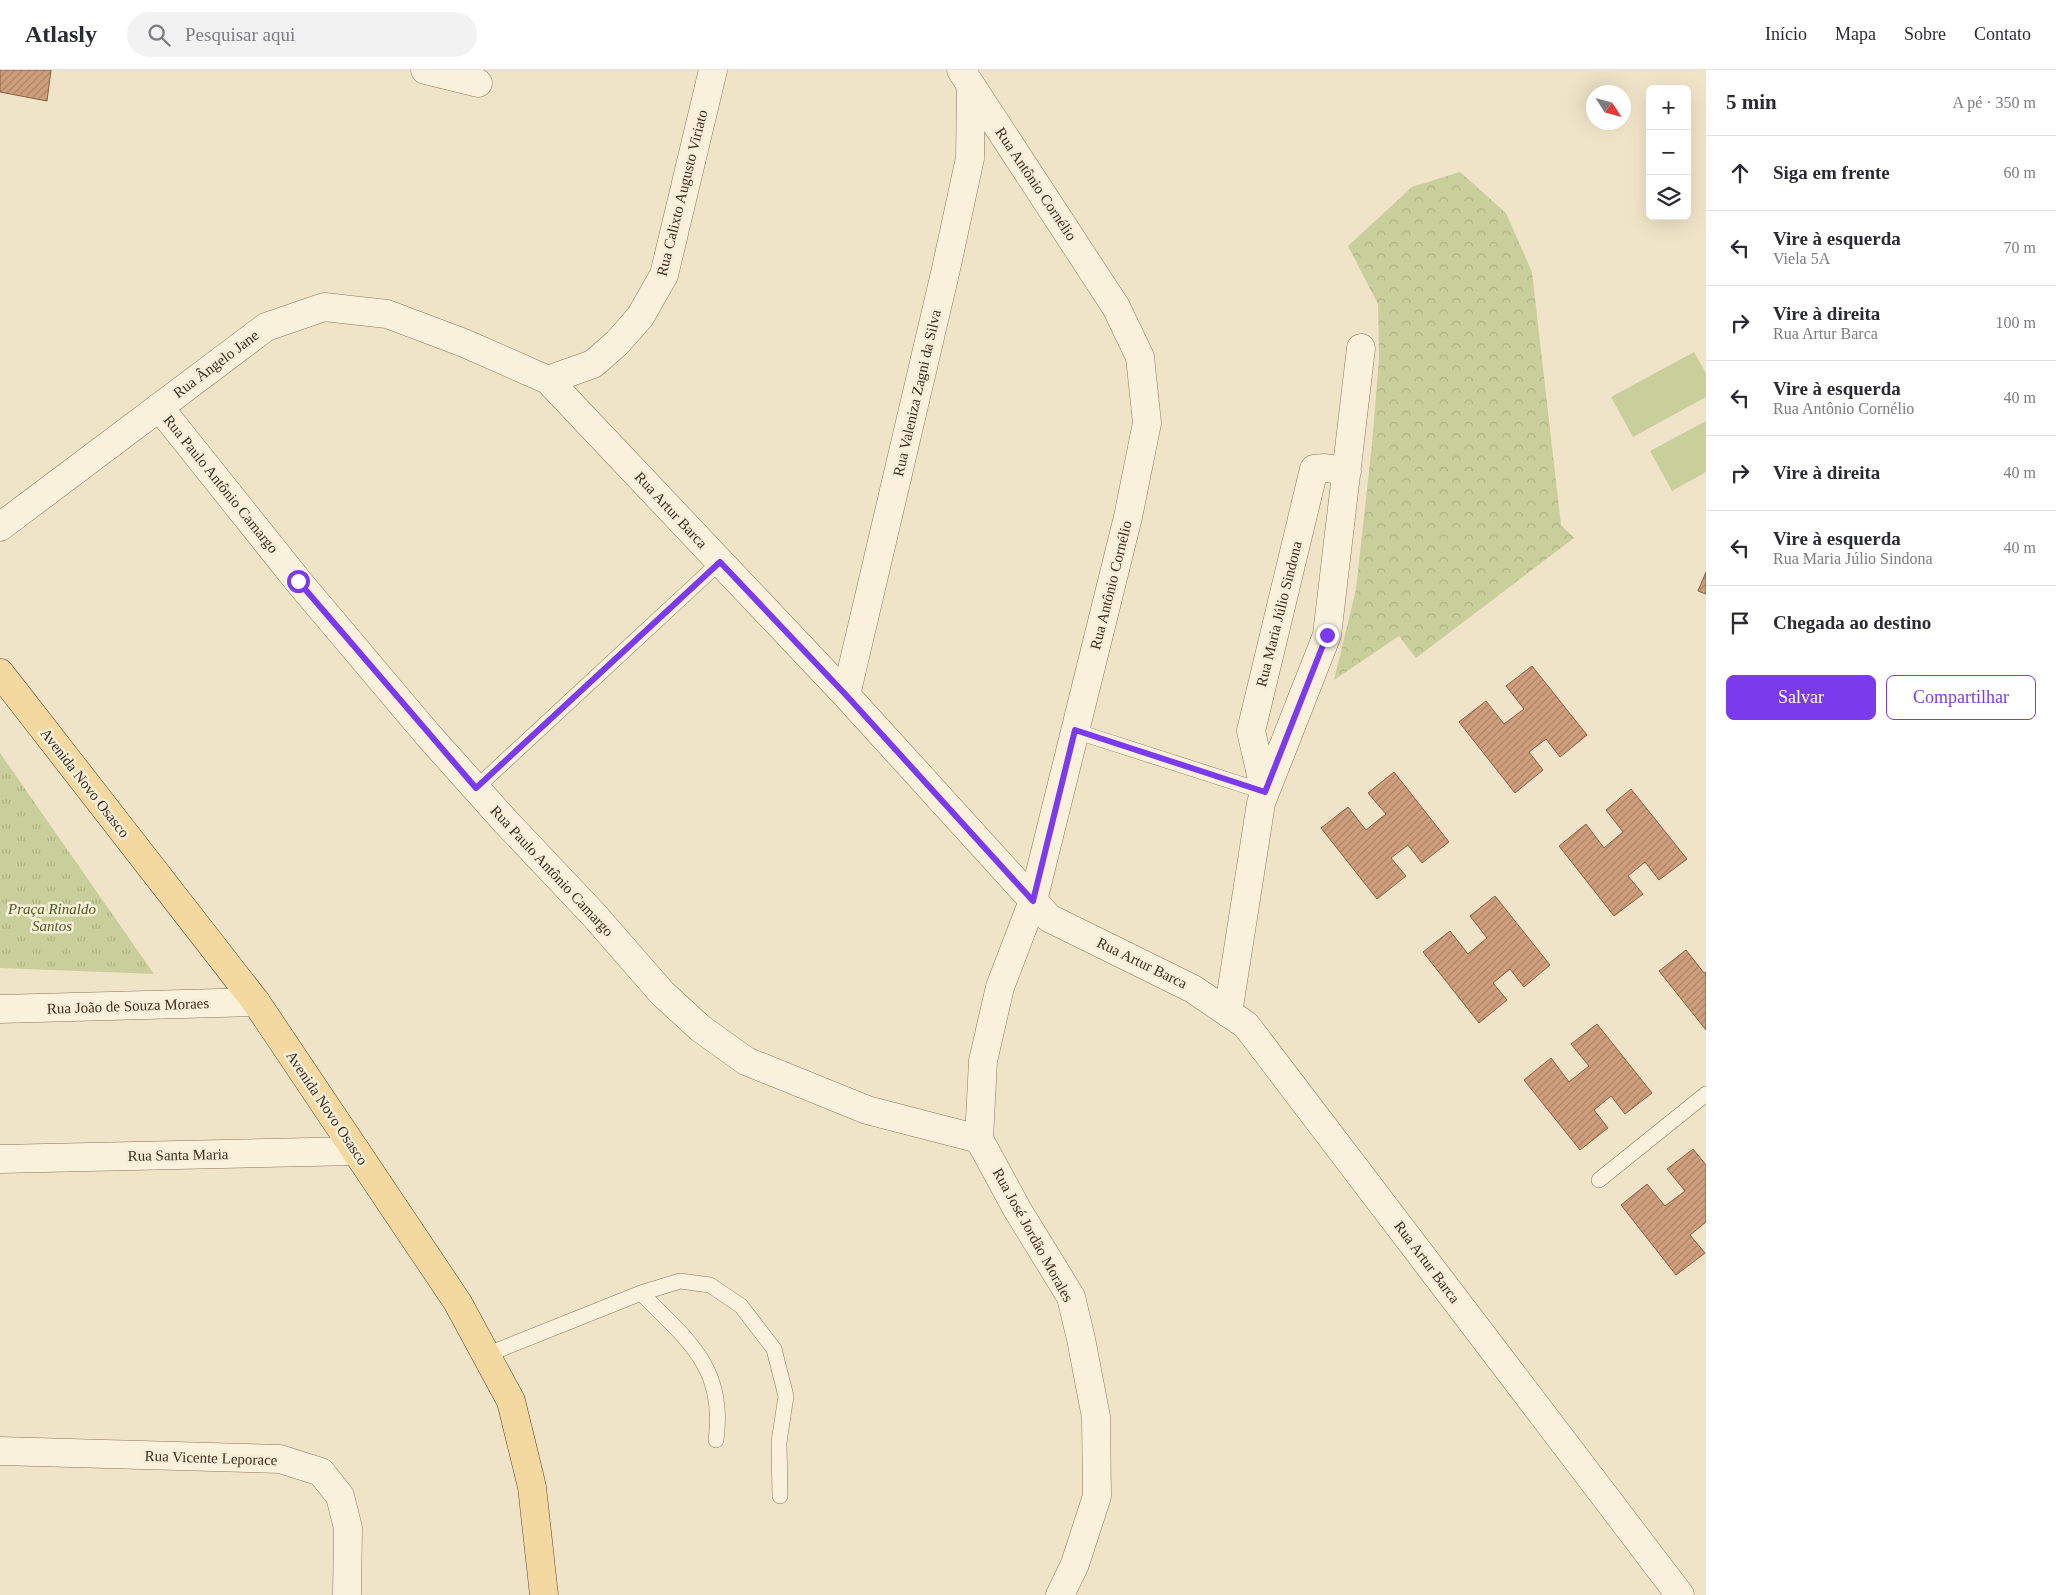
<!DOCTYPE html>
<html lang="pt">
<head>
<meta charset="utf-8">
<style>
  body { margin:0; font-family:Georgia,serif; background:#f2f2f3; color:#2b2b33 }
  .controls { position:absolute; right:15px; top:15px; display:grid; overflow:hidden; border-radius:8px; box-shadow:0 5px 20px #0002 }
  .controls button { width:45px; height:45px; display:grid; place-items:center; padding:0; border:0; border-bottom:1px solid #e1e1e2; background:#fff; color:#2b2b33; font:25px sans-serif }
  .compass { position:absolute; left:1586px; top:15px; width:45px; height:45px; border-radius:50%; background:#fff; box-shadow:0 5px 20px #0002; rotate:126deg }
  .stop { position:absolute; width:15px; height:15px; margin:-11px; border:4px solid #7c3aed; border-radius:50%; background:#fff }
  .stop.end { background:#7c3aed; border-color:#fff; box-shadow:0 1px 5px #0008 }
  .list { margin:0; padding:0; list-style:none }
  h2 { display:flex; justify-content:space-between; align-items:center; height:65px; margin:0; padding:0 20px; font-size:21px }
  h2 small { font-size:16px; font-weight:400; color:#7c7c81 }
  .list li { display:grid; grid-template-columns:32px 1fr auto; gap:15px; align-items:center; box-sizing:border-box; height:75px; padding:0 20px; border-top:1px solid #e1e1e2 }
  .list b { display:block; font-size:19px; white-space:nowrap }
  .list p { margin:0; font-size:16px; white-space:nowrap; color:#7c7c81 }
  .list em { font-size:16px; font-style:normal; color:#7c7c81 }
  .actions { display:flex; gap:10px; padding:15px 20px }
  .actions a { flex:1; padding:11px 0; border:1px solid #7c3aed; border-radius:8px; text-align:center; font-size:18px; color:#7c3aed }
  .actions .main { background:#7c3aed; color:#fff }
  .icon { flex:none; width:28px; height:28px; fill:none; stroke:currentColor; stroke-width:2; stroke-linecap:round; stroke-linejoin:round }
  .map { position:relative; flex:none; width:1706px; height:1525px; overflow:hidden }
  header { display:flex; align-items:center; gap:30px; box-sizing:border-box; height:70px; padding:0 25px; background:#fff; border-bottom:1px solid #e1e1e2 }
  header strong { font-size:24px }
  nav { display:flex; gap:28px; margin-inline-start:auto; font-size:18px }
  .search { width:350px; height:45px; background:#f2f2f3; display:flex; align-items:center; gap:12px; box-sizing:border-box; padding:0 18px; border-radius:28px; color:#7c7c81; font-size:19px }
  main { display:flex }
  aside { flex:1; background:#fff }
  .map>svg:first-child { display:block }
  .green { fill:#c9cf9b }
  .forest { fill:url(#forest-crowns) }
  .park { fill:url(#park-tufts) }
  .building { fill:url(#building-hatch); stroke:#8d5f41 }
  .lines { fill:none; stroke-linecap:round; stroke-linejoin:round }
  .service-casing { stroke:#8d765c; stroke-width:16 }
  .minor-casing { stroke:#8d765c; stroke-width:29 }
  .primary-casing { stroke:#5b4430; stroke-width:29 }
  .service { stroke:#faf1dc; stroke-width:15 }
  .minor { stroke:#faf1dc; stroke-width:28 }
  .primary { stroke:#f3d9a0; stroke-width:28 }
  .route { stroke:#7c3aed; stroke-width:6 }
  .labels { text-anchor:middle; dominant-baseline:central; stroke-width:5; stroke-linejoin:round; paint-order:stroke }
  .street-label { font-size:15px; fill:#3d2e20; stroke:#f7eed8 }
  .park-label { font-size:15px; font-style:italic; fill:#4d5a26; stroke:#f7eed8 }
</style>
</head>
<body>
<header>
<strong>Atlasly</strong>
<div class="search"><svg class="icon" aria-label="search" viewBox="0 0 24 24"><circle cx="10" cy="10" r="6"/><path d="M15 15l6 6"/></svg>Pesquisar aqui</div>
<nav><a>Início</a><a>Mapa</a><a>Sobre</a><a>Contato</a></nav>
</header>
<main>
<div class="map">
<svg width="1706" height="1525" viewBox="0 0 1706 1525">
  <defs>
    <pattern id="forest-crowns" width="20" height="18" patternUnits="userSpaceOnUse" patternTransform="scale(1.25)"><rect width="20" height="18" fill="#c9cf9b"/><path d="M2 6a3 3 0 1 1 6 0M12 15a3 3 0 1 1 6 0" fill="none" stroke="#aeb285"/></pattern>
    <pattern id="park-tufts" width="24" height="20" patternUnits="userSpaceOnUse" patternTransform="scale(1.25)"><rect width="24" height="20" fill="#c9cf9b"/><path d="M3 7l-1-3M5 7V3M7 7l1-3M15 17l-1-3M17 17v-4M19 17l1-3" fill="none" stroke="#aeb285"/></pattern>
    <pattern id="building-hatch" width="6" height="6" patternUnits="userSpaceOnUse" patternTransform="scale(1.25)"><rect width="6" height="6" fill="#cf9f7d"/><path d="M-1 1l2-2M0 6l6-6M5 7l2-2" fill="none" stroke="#a98266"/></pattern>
  </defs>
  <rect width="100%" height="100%" fill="#f0e4c8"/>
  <path class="green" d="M1694 282 1706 303V327L1633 367 1611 327Z
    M1706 351V402L1672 421 1650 381Z"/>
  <path class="forest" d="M1460 102 1506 143 1532 202 1561 455 1574 468 1416 588 1399 566 1334 610 1356 519 1372 374 1379 288 1378 234 1348 176 1412 117Z"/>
  <path class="park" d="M0 683 154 904 0 898Z"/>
  <path class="building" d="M0 0H51L47 31 0 22Z
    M1706 502V524L1698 521Z
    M1532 596 1587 665 1560 687 1546 669 1529 682 1543 700 1515 723 1459 652 1486 631 1504 654 1524 639 1506 616Z
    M1394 702 1449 772 1422 793 1408 775 1391 788 1406 806 1377 829 1321 758 1348 737 1366 760 1386 744 1368 723Z
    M1631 719 1687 789 1659 810 1645 792 1628 806 1643 824 1614 846 1559 776 1586 754 1604 778 1623 762 1606 740Z
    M1495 826 1550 895 1524 917 1510 899 1493 913 1507 930 1479 953 1423 882 1450 861 1468 884 1487 868 1470 846Z
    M1686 880 1704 903 1706 902V960L1659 901Z
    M1597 954 1652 1023 1625 1044 1611 1026 1594 1040 1608 1058 1580 1080 1524 1010 1551 988 1569 1012 1589 996 1571 974Z
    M1693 1079 1706 1095V1152L1690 1165 1705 1183 1676 1205 1621 1135 1647 1114 1665 1136 1685 1121 1667 1099Z"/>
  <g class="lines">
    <g class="service-casing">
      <path id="service" d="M1075 661 1265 722
        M476 718 720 492
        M1599 1110 1706 1024
        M641 1223C687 1270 726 1297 716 1370
        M486 1285 641 1223 680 1211 710 1215 741 1236 774 1279 786 1326 779 1372 780 1426"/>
    </g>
    <g class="minor-casing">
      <path id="minor" d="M425 0 478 13
        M961 0 1116 237 1140 287 1147 353 1128 447 1033 831 1000 917 983 991 979 1069
        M548 310 593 294 617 273 640 247 664 205 713 0
        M159 337 298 511 428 665 505 751 594 845 662 923 700 958 746 991 867 1040 979 1069
        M0 457 266 257 324 237 387 244 464 273 548 310 846 625 1049 848 1193 919 1246 955 1680 1525
        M846 625 946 199 970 88 971 18
        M1265 722 1251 661 1314 399 1325 398 1347 401
        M0 939 256 932
        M1228 943 1261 733 1327 565 1361 278
        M979 1069 1017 1139 1071 1227 1081 1269 1096 1347 1097 1426 1075 1494 1060 1525
        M0 1089 356 1081
        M0 1381 280 1389 321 1402 340 1426 348 1458 347 1525"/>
    </g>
    <g class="primary-casing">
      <path id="primary" d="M0 603 256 932 458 1233 511 1331 532 1417 544 1525"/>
    </g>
    <use href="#service" class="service"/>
    <use href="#minor" class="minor"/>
    <use href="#primary" class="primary"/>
  </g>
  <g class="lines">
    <path class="route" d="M298 511 476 718 720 492 846 625 1033 831 1075 660 1265 722 1327 565"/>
  </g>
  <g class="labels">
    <g class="street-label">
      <text transform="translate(1036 114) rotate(56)">Rua Antônio Cornélio</text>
      <text transform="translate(682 123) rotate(-76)">Rua Calixto Augusto Viriato</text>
      <text transform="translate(216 294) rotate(-37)">Rua Ângelo Jane</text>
      <text transform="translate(917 323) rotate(-77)">Rua Valeniza Zagni da Silva</text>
      <text transform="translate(221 414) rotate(51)">Rua Paulo Antônio Camargo</text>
      <text transform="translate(671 440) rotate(47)">Rua Artur Barca</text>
      <text transform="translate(1111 515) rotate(-76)">Rua Antônio Cornélio</text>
      <text transform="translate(1279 544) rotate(-76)">Rua Maria Júlio Sindona</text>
      <text transform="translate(85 713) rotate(52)">Avenida Novo Osasco</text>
      <text transform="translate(552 801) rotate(47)">Rua Paulo Antônio Camargo</text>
      <text transform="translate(1142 893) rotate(26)">Rua Artur Barca</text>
      <text transform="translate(128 936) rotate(-2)">Rua João de Souza Moraes</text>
      <text transform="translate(327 1038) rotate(56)">Avenida Novo Osasco</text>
      <text transform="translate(178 1085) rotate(-1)">Rua Santa Maria</text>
      <text transform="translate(1033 1165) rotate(61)">Rua José Jordão Morales</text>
      <text transform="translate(1427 1192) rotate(53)">Rua Artur Barca</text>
      <text transform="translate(211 1388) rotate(2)">Rua Vicente Leporace</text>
    </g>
    <g class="park-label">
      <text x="52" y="839">Praça Rinaldo<tspan x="52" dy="17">Santos</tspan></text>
    </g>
  </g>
</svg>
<div class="controls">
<button>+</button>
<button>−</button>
<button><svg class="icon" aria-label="layers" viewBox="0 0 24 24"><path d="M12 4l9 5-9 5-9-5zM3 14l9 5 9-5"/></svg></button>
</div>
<svg class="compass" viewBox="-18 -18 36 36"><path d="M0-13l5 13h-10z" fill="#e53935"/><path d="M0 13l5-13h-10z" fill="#7c7c81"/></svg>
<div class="stop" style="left:298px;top:511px"></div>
<div class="stop end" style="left:1327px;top:565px"></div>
</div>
<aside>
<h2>5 min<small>A pé · 350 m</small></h2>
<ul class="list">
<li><svg class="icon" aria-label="ahead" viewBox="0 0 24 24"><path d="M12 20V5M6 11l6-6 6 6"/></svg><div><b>Siga em frente</b></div><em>60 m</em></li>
<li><svg class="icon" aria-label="left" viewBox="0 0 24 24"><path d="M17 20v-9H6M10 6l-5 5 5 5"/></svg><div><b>Vire à esquerda</b><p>Viela 5A</p></div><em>70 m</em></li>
<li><svg class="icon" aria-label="right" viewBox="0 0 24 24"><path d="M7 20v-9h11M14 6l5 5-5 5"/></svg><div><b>Vire à direita</b><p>Rua Artur Barca</p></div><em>100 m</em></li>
<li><svg class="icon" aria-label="left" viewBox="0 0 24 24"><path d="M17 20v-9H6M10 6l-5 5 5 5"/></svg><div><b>Vire à esquerda</b><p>Rua Antônio Cornélio</p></div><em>40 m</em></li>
<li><svg class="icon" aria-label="right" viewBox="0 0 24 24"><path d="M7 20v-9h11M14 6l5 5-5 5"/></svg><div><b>Vire à direita</b></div><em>40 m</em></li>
<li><svg class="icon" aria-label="left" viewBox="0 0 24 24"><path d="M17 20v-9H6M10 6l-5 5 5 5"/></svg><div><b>Vire à esquerda</b><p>Rua Maria Júlio Sindona</p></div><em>40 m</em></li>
<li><svg class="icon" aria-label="arrive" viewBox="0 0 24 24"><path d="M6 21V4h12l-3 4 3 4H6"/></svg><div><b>Chegada ao destino</b></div></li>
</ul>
<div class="actions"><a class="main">Salvar</a><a>Compartilhar</a></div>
</aside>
</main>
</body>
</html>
